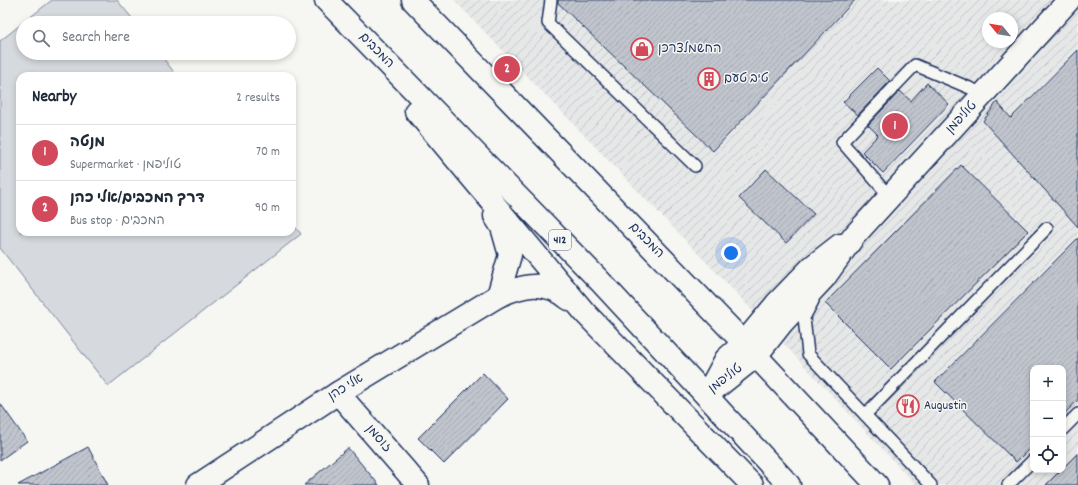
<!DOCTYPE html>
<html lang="en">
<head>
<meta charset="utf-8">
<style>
  body { margin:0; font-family:Dekko,"Playpen Sans Hebrew",sans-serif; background:#f6f6f7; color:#1f2937 }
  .controls { position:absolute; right:12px; bottom:12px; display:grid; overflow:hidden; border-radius:8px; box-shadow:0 2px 6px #0003 }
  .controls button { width:36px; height:36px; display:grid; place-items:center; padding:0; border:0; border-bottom:1px solid #e0e1e3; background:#fff; color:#1f2937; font:20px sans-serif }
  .compass { position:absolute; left:982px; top:12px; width:36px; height:36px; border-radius:50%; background:#fff; box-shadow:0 2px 6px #0003; rotate:300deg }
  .you { position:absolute; left:731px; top:253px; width:14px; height:14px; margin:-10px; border:3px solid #fff; border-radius:50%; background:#1a73e8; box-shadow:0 0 0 6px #1a73e833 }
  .badge { display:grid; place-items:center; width:26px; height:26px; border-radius:50%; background:#d1495b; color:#fff; font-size:13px; font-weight:700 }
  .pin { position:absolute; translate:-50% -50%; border:2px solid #fff; box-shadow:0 1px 4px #0006 }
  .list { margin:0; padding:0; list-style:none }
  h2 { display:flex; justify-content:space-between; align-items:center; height:52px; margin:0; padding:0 16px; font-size:17px }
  h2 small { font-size:13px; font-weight:400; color:#747a83 }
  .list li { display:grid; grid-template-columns:26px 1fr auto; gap:12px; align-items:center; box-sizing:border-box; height:56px; padding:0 16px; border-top:1px solid #e0e1e3 }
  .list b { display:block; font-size:15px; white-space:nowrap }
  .list p { margin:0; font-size:13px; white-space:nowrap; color:#747a83 }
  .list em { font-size:13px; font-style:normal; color:#747a83 }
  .icon { flex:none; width:22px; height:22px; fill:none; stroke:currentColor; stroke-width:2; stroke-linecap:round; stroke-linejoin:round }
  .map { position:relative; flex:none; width:1078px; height:485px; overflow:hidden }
  .search { position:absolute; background:#fff; box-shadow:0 2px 6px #0003; left:16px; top:16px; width:280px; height:44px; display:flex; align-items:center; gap:10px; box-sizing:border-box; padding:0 14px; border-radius:22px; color:#747a83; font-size:15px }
  .panel { position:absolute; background:#fff; box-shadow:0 2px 6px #0003; left:16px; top:72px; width:280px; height:164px; border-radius:12px }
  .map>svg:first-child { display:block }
  .industrial { fill:url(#industrial-furrows); fill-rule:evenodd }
  .green { fill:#d6d9dd; stroke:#78849e }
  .building { fill:url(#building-hatch); stroke:#1b2f5e }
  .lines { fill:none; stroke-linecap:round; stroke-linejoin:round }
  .lane-casing { stroke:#1b2f5e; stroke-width:14 }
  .street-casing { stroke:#1b2f5e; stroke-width:25 }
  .secondary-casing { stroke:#1b2f5e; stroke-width:25 }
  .primary-casing { stroke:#1b2f5e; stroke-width:25 }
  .lane { stroke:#f6f6f2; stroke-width:11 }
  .street { stroke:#f6f6f2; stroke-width:22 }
  .secondary { stroke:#f6f6f2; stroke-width:22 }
  .primary { stroke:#f6f6f2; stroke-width:22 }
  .labels { text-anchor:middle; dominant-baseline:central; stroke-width:3; stroke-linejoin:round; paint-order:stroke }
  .shield { fill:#f6f6f2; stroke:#5d6b8a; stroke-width:1 }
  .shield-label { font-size:12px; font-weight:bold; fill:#1b2f5e }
  .poi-label { font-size:13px; fill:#1b2f5e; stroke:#f6f6f2; text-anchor:start }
  .street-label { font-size:13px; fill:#1b2f5e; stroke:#f6f6f2 }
</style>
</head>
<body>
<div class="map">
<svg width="1078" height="485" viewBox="0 0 1078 485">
  <defs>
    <pattern id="industrial-furrows" width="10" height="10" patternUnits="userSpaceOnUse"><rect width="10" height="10" fill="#e6e7e7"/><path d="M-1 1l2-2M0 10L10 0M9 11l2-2" fill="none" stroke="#c5c6c9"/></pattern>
    <pattern id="building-hatch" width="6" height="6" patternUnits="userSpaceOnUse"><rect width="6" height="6" fill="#c0c4cd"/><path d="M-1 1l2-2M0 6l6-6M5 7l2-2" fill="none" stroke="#a4a9b2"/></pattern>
  </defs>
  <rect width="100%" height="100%" fill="#f6f6f2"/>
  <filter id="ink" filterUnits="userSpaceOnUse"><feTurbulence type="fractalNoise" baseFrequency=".025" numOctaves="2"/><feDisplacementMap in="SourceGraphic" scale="8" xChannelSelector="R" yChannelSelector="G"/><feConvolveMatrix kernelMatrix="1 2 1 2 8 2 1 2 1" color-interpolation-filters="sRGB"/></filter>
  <g filter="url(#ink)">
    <path class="industrial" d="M454 0H1078V485H916L738 295ZM988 18H1012V42H988ZM1033 368H1063V470H1033Z"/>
    <path class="green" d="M52 0H117L136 23H23V53H159L177 76H20V232H292V223L301 234 108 386 0 248V41Z"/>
    <path class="building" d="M558 0H855L713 151 558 3Z
      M1078 50V227L983 121 997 102 1011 118Z
      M877 68 890 81 858 115 843 102Z
      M927 83 949 104 883 173 862 152 878 135 868 125 900 91 911 101Z
      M961 165 1028 231 891 369 825 303Z
      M766 169 814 214 786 243 739 198Z
      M1078 238V400L1063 415V368H1033V445L1016 462 935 382Z
      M483 373 508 399 444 464 418 438Z
      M0 403 27 441 0 460Z
      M88 447 108 485H18Z
      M348 448 379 485H304Z
      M1078 453V485H1046L1061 470H1063V468Z"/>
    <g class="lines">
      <g class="lane-casing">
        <path id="lane" d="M551 0 548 23 695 166
          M889 196 842 142 915 65 984 94
          M813 301 804 318 808 354 931 485
          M865 415 1047 228
          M1063 429 1078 414
          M1008 485 1033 460"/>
      </g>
      <g class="street-casing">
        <path id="street" d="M338 393 418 485"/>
      </g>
      <g class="secondary-casing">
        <path id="secondary" d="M711 387 726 359 744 343 777 303 813 266 840 245
          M707 395 756 356 782 323 824 278 854 236 1069 0
          M198 485 338 393 498 296"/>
      </g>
      <g class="primary-casing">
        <path id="primary" d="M326 0 598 279 789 485
          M413 0 744 343 877 485
          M416 111 586 314 752 485
          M495 216 502 227 510 255 498 296
          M498 296C523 285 545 279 569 299"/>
      </g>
      <use href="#lane" class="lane"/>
      <use href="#street" class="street"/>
      <use href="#secondary" class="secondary"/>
      <use href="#primary" class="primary"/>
    </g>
  </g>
  <defs>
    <g id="shop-ring" transform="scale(1.15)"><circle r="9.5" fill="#f6f6f2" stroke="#d1495b" stroke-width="1.5"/><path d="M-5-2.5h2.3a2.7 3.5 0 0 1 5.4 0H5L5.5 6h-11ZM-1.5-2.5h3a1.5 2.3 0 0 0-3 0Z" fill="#d1495b"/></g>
    <g id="building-ring" transform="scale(1.15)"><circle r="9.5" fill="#f6f6f2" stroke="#d1495b" stroke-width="1.5"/><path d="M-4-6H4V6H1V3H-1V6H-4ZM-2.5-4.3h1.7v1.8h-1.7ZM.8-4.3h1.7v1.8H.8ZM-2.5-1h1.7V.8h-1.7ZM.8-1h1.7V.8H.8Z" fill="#d1495b"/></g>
    <g id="restaurant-ring" transform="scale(1.15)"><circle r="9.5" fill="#f6f6f2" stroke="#d1495b" stroke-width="1.5"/><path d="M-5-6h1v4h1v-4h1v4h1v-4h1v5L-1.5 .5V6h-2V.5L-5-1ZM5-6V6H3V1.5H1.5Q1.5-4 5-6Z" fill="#d1495b"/></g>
  </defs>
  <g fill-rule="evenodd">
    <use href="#shop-ring" x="642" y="49"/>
    <use href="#building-ring" x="709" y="79"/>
    <use href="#restaurant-ring" x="908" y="406"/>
  </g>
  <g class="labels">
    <rect class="shield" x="549" y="230" width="22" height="20" rx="3"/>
    <g class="shield-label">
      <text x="560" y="240">412</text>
    </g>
    <g class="poi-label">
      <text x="658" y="49">החשמלצרכן</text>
      <text x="724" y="79">טיב טעם</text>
      <text x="924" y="406">Augustin</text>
    </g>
    <g class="street-label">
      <text transform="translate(376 51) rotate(46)">המכבים</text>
      <text transform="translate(962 118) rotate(-47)">טוליפמן</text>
      <text transform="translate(646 241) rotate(46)">המכבים</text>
      <text transform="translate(726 379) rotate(-37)">טוליפמן</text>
      <text transform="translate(346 388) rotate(-32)">אלי כהן</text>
      <text transform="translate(378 439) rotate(49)">זוסמן</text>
    </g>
  </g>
</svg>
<div class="controls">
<button>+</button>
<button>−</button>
<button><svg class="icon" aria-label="locate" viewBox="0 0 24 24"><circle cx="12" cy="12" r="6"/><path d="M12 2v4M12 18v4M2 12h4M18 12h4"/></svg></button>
</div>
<svg class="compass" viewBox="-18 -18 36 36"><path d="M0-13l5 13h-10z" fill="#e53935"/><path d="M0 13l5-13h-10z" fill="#747a83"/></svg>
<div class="you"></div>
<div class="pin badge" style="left:895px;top:126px">1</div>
<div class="pin badge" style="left:507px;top:69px">2</div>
<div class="search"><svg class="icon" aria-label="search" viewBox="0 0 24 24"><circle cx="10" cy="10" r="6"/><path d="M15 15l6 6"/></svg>Search here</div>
<section class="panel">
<h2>Nearby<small>2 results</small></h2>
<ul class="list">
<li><span class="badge">1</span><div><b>מנטה</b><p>Supermarket · טוליפמן</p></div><em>70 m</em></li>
<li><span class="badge">2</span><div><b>דרך המכבים/אלי כהן</b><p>Bus stop · המכבים</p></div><em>90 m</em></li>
</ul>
</section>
</div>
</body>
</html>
